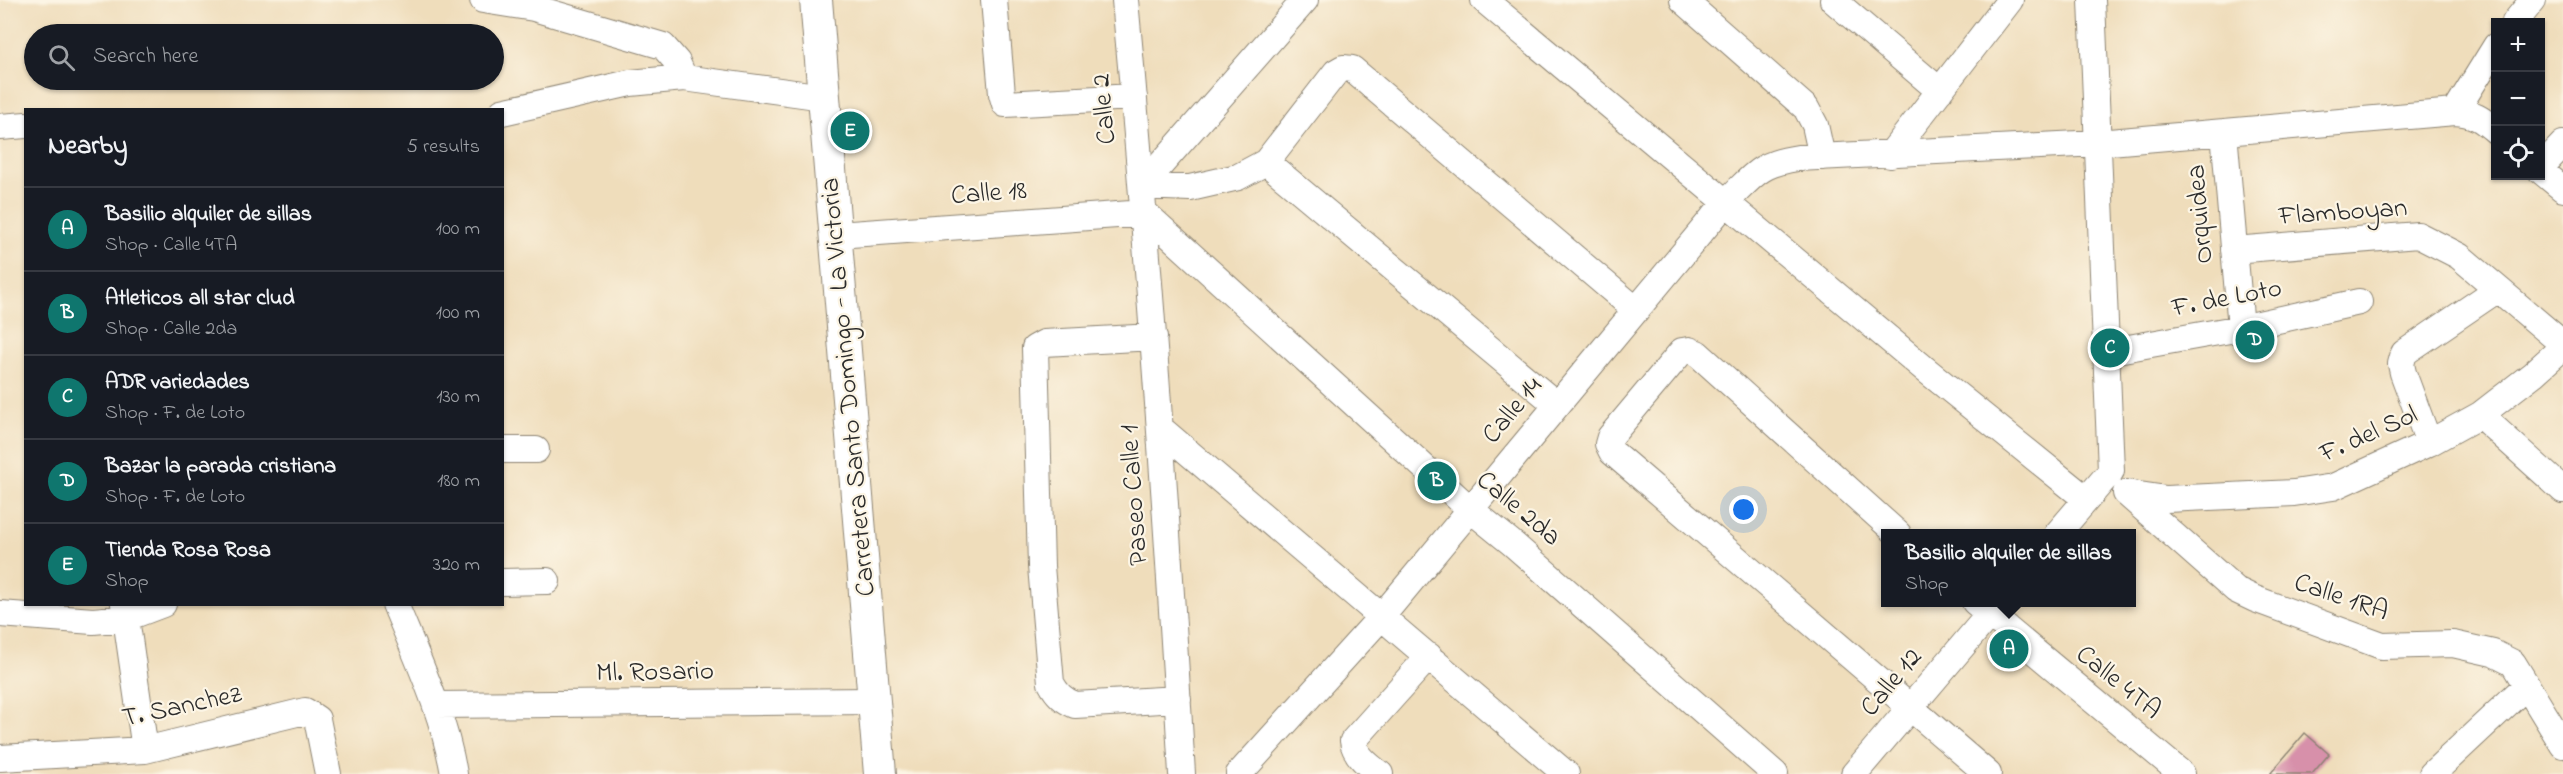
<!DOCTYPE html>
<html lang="en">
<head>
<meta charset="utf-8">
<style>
  body { margin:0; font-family:"Indie Flower",sans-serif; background:#20242c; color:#f1f3f6 }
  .controls { position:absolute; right:18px; top:18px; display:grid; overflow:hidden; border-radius:0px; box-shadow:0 2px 4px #0004 }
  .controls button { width:54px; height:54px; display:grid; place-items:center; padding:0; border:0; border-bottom:2px solid #363941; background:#171b24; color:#f1f3f6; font:30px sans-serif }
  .you { position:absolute; left:1744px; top:510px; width:21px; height:21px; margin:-15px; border:4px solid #fff; border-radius:50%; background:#1a73e8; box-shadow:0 0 0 9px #1a73e833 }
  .badge { display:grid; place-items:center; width:39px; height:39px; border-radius:50%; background:#0f766e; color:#fff; font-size:20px; font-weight:700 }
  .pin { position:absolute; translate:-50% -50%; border:3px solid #fff; box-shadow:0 2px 6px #0006 }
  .popup { position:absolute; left:1881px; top:529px; width:255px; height:78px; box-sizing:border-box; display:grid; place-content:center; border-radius:0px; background:#171b24; filter:drop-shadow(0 2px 4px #0005); font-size:20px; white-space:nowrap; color:#9ea1a6 }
  .popup b { font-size:22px; color:#f1f3f6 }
  .popup::after { content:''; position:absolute; left:50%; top:100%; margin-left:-12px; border:12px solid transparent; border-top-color:#171b24 }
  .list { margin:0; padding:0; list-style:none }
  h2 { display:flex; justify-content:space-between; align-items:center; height:78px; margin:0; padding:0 24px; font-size:26px }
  h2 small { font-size:20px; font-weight:400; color:#9ea1a6 }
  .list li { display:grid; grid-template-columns:39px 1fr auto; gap:18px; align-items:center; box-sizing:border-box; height:84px; padding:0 24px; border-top:2px solid #363941 }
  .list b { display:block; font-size:22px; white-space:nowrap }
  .list p { margin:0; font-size:20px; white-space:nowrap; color:#9ea1a6 }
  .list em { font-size:20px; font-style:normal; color:#9ea1a6 }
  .icon { flex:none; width:33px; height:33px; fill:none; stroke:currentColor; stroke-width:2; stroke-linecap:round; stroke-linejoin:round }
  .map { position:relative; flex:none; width:2563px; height:774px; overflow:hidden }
  .search { position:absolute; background:#171b24; box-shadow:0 2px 4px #0004; left:24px; top:24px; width:480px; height:66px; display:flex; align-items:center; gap:15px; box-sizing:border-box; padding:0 21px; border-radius:33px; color:#9ea1a6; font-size:22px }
  .panel { position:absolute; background:#171b24; box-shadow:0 2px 4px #0004; left:24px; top:108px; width:480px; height:498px; border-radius:0px }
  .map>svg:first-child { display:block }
  .building { fill:#d790aa }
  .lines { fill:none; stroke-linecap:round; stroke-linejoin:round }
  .minor-casing { stroke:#8d8473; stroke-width:28 }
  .major-casing { stroke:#8d8473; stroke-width:34 }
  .minor { stroke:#fff; stroke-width:26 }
  .major { stroke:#fff; stroke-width:32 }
  .labels { text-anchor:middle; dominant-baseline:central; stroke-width:4.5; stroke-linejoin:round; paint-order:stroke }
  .street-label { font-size:27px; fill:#2b2b2b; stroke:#fcf5e5 }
</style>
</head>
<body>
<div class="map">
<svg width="2563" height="774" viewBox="0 0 2563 774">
  <rect width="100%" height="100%" fill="#fcf5e5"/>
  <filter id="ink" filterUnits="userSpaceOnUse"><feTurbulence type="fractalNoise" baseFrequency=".0167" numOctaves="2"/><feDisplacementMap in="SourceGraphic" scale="12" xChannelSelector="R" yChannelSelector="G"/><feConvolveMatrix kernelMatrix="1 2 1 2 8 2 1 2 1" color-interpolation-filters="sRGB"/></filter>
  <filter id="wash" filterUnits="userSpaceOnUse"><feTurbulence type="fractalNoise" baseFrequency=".008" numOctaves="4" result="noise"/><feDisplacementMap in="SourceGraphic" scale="24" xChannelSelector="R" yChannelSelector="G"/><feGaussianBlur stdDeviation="1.35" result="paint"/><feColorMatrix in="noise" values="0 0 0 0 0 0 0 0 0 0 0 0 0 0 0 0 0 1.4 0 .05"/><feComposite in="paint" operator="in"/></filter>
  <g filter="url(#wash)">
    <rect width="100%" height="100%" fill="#efddbb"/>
    <g id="blocks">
      <path class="building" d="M2305 733 2329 754 2312 774H2270Z"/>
    </g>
  </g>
  <g filter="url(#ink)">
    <use href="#blocks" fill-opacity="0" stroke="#8d8473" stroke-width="1.5"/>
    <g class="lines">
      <g class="minor-casing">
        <path id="minor" d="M483 0 534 8 663 46 677 62 684 78 824 97
          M994 0 1002 94 1005 104 1134 97
          M1125 0C1149 258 1167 516 1182 774
          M1484 0 1926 370 2086 499
          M1683 0 1806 108 1815 125 1822 157
          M1833 0 1940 91
          M2515 22 2533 0
          M502 112 630 83 684 78
          M2455 112 2496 46
          M0 127 26 125
          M2224 132 2241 328
          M1890 155 2010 0
          M1266 162 1557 405
          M2540 168 2563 144
          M2540 170 2563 189
          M1142 186 1190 188 1238 177 1266 162 1336 72 1343 68 1352 69 1636 310
          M1142 186 1305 0
          M1145 213 1470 509 1513 544 1775 774
          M837 235 1145 213
          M2234 250 2418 235 2459 256 2563 344
          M1154 337 1044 343 1035 348 1041 566 1051 683C1057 694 1063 700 1075 705L1178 699
          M2106 352 2241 328 2359 302
          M2480 415 2563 490
          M1161 429 1566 774
          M2429 443 2403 373 2401 364 2404 353 2498 289
          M502 450H536
          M2126 493 2236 590 2255 599 2382 646 2453 644 2493 653 2513 663 2563 745
          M2126 493 2166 499 2294 493 2333 487 2429 443 2480 415 2533 374 2563 347
          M1898 534 1697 353 1689 350 1682 351 1610 437 1608 444 1612 452 1988 774
          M2057 534 2111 471 2092 0
          M502 582 547 581
          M1975 602 2182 774
          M124 604 145 750
          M395 604C418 660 444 715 454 774
          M0 614 93 621 126 618 163 604
          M436 705 875 701
          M0 758 145 750 305 711 317 719 328 774
          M1239 774 1382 616 1726 202C1754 175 1758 164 1798 158L2098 143 2455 112C2473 113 2482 119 2496 131
          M1380 774C1369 766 1354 754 1353 741L1429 656
          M1854 774 1999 603
          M2432 774 2526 686"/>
      </g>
      <g class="major-casing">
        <path id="major" d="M816 0 880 774"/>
      </g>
      <use href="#minor" class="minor"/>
      <use href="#major" class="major"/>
    </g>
  </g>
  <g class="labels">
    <g class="street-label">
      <text transform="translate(1105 109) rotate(-95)">Calle 2</text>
      <text transform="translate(989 194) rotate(-4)">Calle 18</text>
      <text transform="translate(2343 213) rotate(-4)">Flamboyan</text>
      <text transform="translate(2201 214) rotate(-95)">Orquidea</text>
      <text transform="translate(2227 299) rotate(-11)">F. de Loto</text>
      <text transform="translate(849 387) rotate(-95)">Carretera Santo Domingo - La Victoria</text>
      <text transform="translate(1513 411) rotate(-50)">Calle 14</text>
      <text transform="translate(2369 435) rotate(-24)">F. del Sol</text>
      <text transform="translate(1135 495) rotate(-94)">Paseo Calle 1</text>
      <text transform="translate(1518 509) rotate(40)">Calle 2da</text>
      <text transform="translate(2341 598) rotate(19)">Calle 1RA</text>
      <text transform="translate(655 673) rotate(-1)">Ml. Rosario</text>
      <text transform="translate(1892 683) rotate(-50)">Calle 12</text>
      <text transform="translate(2118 683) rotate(39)">Calle 4TA</text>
      <text transform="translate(182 707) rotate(-12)">T. Sanchez</text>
    </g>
  </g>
</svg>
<div class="controls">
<button>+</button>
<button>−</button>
<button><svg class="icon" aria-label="locate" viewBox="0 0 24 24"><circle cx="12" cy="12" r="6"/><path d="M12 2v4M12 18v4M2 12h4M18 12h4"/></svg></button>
</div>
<div class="you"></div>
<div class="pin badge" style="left:2009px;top:649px">A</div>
<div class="popup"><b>Basilio alquiler de sillas</b>Shop</div>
<div class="pin badge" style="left:1437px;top:481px">B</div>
<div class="pin badge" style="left:2110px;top:348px">C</div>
<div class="pin badge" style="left:2255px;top:340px">D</div>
<div class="pin badge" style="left:850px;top:131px">E</div>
<div class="search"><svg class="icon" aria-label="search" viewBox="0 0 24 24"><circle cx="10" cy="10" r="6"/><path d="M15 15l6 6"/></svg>Search here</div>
<section class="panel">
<h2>Nearby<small>5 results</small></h2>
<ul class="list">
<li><span class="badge">A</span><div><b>Basilio alquiler de sillas</b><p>Shop · Calle 4TA</p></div><em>100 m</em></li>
<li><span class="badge">B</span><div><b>Atleticos all star clud</b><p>Shop · Calle 2da</p></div><em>100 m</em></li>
<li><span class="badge">C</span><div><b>ADR variedades</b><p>Shop · F. de Loto</p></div><em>130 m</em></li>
<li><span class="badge">D</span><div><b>Bazar la parada cristiana</b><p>Shop · F. de Loto</p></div><em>180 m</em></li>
<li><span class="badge">E</span><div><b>Tienda Rosa Rosa</b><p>Shop</p></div><em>320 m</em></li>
</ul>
</section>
</div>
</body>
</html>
